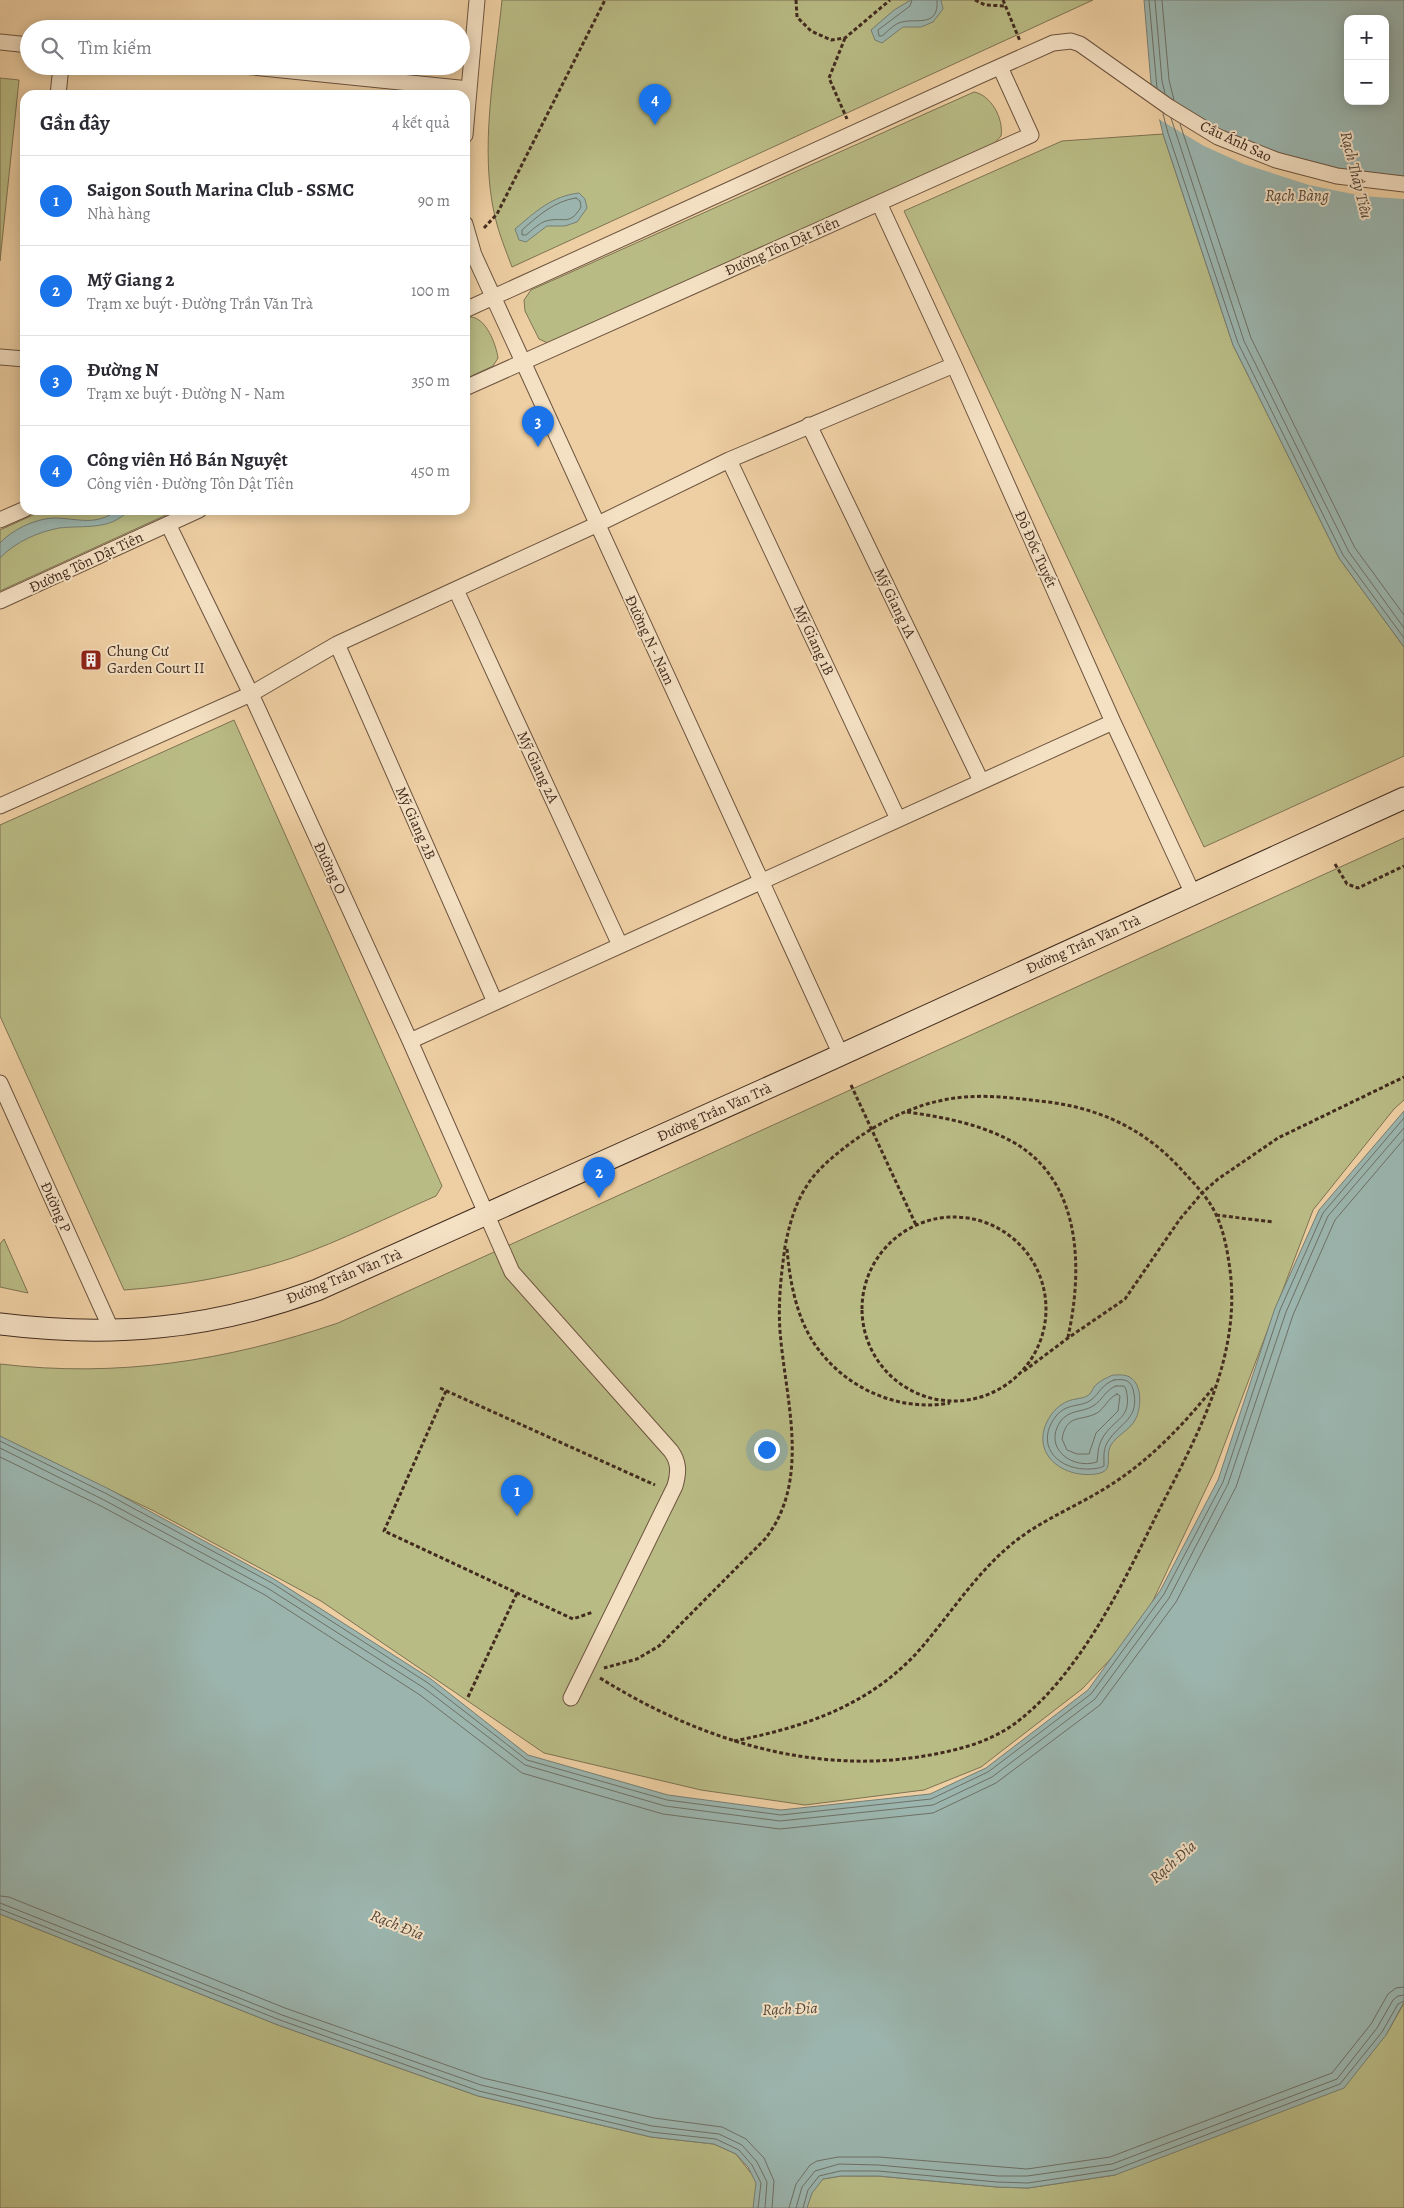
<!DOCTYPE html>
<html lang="vi">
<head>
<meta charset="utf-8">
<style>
  body { margin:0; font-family:Alegreya,serif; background:#f7f7f7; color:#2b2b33 }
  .controls { position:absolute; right:15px; top:15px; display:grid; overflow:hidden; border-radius:10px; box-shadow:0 2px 12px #0003 }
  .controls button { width:45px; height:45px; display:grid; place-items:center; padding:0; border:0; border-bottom:1px solid #e1e1e2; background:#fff; color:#2b2b33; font:25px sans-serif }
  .you { position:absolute; left:766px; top:1449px; width:18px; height:18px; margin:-12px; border:4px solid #fff; border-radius:50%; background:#1a73e8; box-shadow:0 0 0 8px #1a73e833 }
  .badge { display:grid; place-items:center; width:32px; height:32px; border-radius:50%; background:#1a73e8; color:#fff; font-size:16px; font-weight:700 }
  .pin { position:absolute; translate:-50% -41px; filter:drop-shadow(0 1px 2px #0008) }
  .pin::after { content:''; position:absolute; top:26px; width:18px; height:15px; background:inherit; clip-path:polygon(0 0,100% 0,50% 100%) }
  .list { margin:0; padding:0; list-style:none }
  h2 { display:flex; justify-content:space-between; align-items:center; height:65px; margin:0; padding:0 20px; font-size:21px }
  h2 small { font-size:16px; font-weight:400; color:#7c7c81 }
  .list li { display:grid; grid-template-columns:32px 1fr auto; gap:15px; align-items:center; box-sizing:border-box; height:90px; padding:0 20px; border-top:1px solid #e1e1e2 }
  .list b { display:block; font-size:19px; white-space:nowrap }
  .list p { margin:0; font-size:16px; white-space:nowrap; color:#7c7c81 }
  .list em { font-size:16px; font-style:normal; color:#7c7c81 }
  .icon { flex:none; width:28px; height:28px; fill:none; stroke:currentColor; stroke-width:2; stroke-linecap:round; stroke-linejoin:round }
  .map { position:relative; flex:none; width:1404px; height:2208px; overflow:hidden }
  .search { position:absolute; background:#fff; box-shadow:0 2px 12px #0003; left:20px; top:20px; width:450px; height:55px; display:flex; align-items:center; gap:12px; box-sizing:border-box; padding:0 18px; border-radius:28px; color:#7c7c81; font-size:19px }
  .panel { position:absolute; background:#fff; box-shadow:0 2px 12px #0003; left:20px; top:90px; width:450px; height:425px; border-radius:15px }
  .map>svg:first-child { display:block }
  .green { fill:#b9bb85; stroke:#7e7352 }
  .water { fill:#9bb5ae; stroke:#777e74; fill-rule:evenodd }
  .pier { fill:#eecfa3 }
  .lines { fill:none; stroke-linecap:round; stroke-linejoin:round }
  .shore { stroke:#6e7066; stroke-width:1 }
  .street-casing { stroke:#6d543f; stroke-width:17 }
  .secondary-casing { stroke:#422b1e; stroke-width:23 }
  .path { stroke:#422b1e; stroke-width:3; stroke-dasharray:4 2.5; stroke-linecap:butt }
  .street { stroke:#f4e0c3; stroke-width:15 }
  .secondary { stroke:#f4e0c3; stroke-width:21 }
  .labels { text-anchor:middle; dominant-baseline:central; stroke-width:4; stroke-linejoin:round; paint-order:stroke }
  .street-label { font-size:15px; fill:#422b1e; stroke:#f4e0c3 }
  .poi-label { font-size:15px; fill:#422b1e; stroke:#f4e0c3; text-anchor:start }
  .water-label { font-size:16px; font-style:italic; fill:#54473b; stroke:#f4e0c3 }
</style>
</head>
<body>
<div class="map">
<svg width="1404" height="2208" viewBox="0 0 1404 2208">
  <rect width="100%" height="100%" fill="#eecfa3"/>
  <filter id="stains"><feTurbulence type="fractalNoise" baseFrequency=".004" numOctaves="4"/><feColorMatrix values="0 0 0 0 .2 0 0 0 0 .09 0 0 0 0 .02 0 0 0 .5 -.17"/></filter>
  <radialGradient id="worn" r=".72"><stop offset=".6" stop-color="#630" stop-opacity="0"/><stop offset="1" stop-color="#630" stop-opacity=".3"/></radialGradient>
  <path class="green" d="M502 0H1093L512 267C506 251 499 234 495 217 479 148 495 70 502 0Z
    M0 78 19 80 0 261Z
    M974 92C991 95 1004 119 1001 136L992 146 550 344 539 339 525 311 524 300 531 290Z
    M1163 134 1233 345 1339 558 1404 647V756L1204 847 904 211 1062 141Z
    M471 317C486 318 496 344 498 358L493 366 465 379V319Z
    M44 510H177L0 591V530Z
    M234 720 442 1186 436 1196C388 1217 341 1241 292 1258 238 1276 180 1286 124 1290L0 1016V825Z
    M1404 838V1100L1394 1109 1313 1210 1214 1472 1140 1628 1082 1689 981 1767 924 1790 805 1805 701 1790 544 1753 321 1601 154 1511 0 1438V1364C118 1378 226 1361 338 1323Z
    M4 1239 28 1293 0 1287V1244Z
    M0 1914 278 2025 478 2096 651 2137 714 2144 736 2154 750 2172 823 2179 841 2176H878L997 2187 1028 2188 1115 2175 1386 2035 1404 2003V2208H0Z"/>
  <path class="water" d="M911 0H941L943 9 933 22 921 27H903L882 43 875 40 871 30 894 10Z
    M1144 0H1404V647L1339 558 1233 345 1163 134 1151 83ZM1348 19H1385V101H1348Z
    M579 193 585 199 587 208 577 222 565 226H547L526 242 519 240 515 229C535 212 552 196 579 193Z
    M117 510H129C110 531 84 525 59 528 38 532 15 542 0 558V543C12 530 34 519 53 518 77 518 96 527 117 510Z
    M1404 1111V2002L1386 2035 1344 2088 1115 2175 1028 2188 997 2187 878 2176H841L823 2179 812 2193 807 2208H753L756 2183 748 2167 736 2154 714 2144 651 2137 478 2096 278 2025 0 1914V1436L109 1489 274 1579 431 1679 528 1755 668 1795 781 1810 930 1794 986 1768 1088 1690 1160 1591 1218 1480 1275 1308 1319 1210Z
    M1113 1375C1119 1375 1126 1374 1131 1378 1143 1386 1141 1410 1135 1420 1130 1430 1117 1435 1111 1445 1104 1457 1116 1471 1096 1474 1060 1479 1027 1450 1051 1415 1057 1406 1067 1400 1076 1399 1080 1398 1084 1398 1087 1396 1091 1394 1092 1390 1094 1387 1099 1381 1106 1378 1113 1375Z"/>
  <path class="pier" d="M1149 86 1234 140 1321 168 1404 178V199L1362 196 1309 185 1244 164 1204 146 1157 118Z"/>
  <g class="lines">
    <path class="shore" d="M912 0 910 6 878 30 879 36H882C887 32 895 23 902 22 917 18 939 28 937 0
      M1149 0 1157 88
      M1155 0 1162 81 1165 93
      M1162 0 1169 80 1174 100
      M1163 114 1168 133 1238 343 1343 555 1404 638
      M1171 118 1244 341 1349 552 1404 628
      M1180 124 1251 338 1355 548 1404 615
      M576 198 580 201 581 207C569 227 564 216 546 221 539 223 531 231 526 235H522V230C538 216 554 201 576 198Z
      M1114 1380C1123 1379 1130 1379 1133 1389 1141 1420 1119 1422 1107 1443 1103 1450 1104 1458 1104 1466 1098 1469 1092 1469 1085 1469 1055 1468 1035 1443 1056 1416 1068 1402 1080 1408 1091 1400 1100 1393 1101 1385 1114 1380Z
      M1116 1386H1124L1126 1389C1133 1420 1114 1417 1102 1439 1098 1446 1098 1454 1097 1462 1072 1470 1043 1448 1060 1422 1069 1409 1082 1413 1093 1406 1103 1400 1105 1390 1116 1386Z
      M1117 1394 1120 1396 1118 1411 1096 1433 1089 1454H1077L1067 1450 1062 1439C1067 1413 1080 1422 1097 1413 1105 1408 1108 1398 1117 1394Z
      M0 1441 107 1494 272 1583 428 1683 527 1760 667 1800 781 1815 931 1799 988 1772 1091 1694 1164 1594 1223 1482 1280 1310 1323 1213 1404 1118
      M0 1448 104 1500 269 1589 424 1688 525 1765 665 1806 780 1821 933 1805 992 1777 1095 1699 1169 1598 1228 1484 1286 1312 1328 1216 1404 1128
      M0 1457 101 1506 265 1595 420 1695 522 1773 663 1814 780 1829 933 1813 996 1783 1100 1705 1176 1602 1236 1487 1293 1315 1335 1220 1404 1139
      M0 1896 9 1897 285 2008 483 2078 654 2118 722 2127 746 2139 764 2158 774 2181 772 2208
      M0 1903 282 2015 481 2085 652 2126 719 2134 742 2145 757 2162 767 2182 765 2208
      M0 1909 280 2020 479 2091 651 2132 716 2139 739 2150 752 2165 761 2183 758 2208
      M789 2208 796 2184 810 2165 817 2161 838 2157H879L1027 2169 1110 2157 1332 2073 1371 2024 1388 1994 1396 1988 1404 1987
      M796 2208 802 2187 815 2171 839 2164 878 2165 998 2176H1027L1112 2164 1337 2079 1377 2028 1393 2000 1398 1996 1404 1995
      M803 2208 808 2190 819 2176 840 2171H878L997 2182 1028 2183 1114 2170 1340 2084 1382 2032 1398 2004 1404 2001"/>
    <g class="street-casing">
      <path id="street" d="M0 42 29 45
        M243 66 469 89
        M58 95 61 66
        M465 135 477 0
        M879 203 954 365 1113 722 1193 894
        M465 224 474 255 841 1055
        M465 310 979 76 1053 43 1071 41 1080 44 1169 107 1218 137 1276 160 1337 176 1404 184
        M0 357 25 359
        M465 388 1031 135 1000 67
        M809 425 981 781
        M729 460 898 819
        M0 520 25 509
        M168 524 251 694 410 1041 512 1272 671 1451C679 1462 679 1472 675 1486L571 1698
        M456 590 620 945
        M0 601 199 510
        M337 644 495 1002
        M0 806 251 694 337 644 598 524 729 460 954 365
        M410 1041 1113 722
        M0 1083 112 1331"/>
    </g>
    <g class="secondary-casing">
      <path id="secondary" d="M0 1324C112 1338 211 1329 317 1290L812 1068 1404 798"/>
    </g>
    <path class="path" d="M796 0 797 17 811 31 831 40 845 38 890 0
      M975 0 985 5 1006 6
      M1003 0 1020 41
      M845 38 829 78 847 119
      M484 228 497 214 605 0
      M1335 864 1347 884 1358 888 1404 866
      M851 1085 916 1225
      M907 1112C943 1117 980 1124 1013 1142 1082 1181 1083 1269 1068 1337
      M1216 1215 1273 1222
      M862 1309a92 92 0 1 1 184 0a92 92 0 1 1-184 0Z
      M787 1249C789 1273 793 1297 802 1320 825 1378 889 1414 950 1403
      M1024 1371 1068 1338 1125 1299 1180 1219 1202 1193 1218 1179 1278 1138 1404 1077
      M440 1388 655 1485
      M446 1391 384 1531 573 1619 593 1612
      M600 1678C695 1737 805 1774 918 1757 955 1751 992 1743 1022 1718 1081 1670 1122 1586 1155 1518 1195 1439 1244 1356 1229 1263 1226 1242 1221 1220 1209 1202 1200 1189 1189 1178 1179 1167 1141 1126 1093 1106 1039 1101 1014 1098 989 1095 965 1097 912 1101 862 1130 824 1165 800 1188 791 1215 785 1247 781 1275 778 1303 780 1331 785 1398 812 1480 765 1539L659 1646 637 1659 604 1668
      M468 1697 517 1593
      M734 1741C806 1727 873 1704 922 1647 950 1614 974 1577 1006 1549 1037 1521 1077 1507 1112 1484 1151 1459 1184 1424 1213 1388"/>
    <use href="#street" class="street"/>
    <use href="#secondary" class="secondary"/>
  </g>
  <defs>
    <g id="building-square" transform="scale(1.125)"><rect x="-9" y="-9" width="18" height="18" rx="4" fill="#8f2418" stroke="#f4e0c3"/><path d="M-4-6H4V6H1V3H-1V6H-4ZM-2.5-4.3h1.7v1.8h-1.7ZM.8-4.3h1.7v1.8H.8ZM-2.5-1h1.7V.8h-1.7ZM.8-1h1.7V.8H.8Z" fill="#fff"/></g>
  </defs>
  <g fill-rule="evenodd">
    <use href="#building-square" x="91" y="660"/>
  </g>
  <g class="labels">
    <g class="street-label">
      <text transform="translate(1236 141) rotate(25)">Cầu Ánh Sao</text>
      <text transform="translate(782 246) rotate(-24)">Đường Tôn Dật Tiên</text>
      <text transform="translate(1036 549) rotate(66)">Đô Đốc Tuyết</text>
      <text transform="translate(86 562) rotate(-25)">Đường Tôn Dật Tiên</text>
      <text transform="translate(895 603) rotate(64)">Mỹ Giang 1A</text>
      <text transform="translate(650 640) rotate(65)">Đường N - Nam</text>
      <text transform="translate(814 640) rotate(65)">Mỹ Giang 1B</text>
      <text transform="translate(538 767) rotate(65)">Mỹ Giang 2A</text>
      <text transform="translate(416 823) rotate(66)">Mỹ Giang 2B</text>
      <text transform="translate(330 868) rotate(65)">Đường O</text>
      <text transform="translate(1083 944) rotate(-24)">Đường Trần Văn Trà</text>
      <text transform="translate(714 1112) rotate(-24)">Đường Trần Văn Trà</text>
      <text transform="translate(56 1207) rotate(66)">Đường P</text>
      <text transform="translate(344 1276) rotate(-22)">Đường Trần Văn Trà</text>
    </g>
    <g class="poi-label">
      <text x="107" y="651">Chung Cư<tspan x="107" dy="17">Garden Court II</tspan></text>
    </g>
    <g class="water-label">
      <text transform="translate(1356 175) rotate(76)">Rạch Thầy Tiêu</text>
      <text x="1297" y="196">Rạch Bàng</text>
      <text transform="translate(1173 1862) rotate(-41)">Rạch Đỉa</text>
      <text transform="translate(397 1925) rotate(22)">Rạch Đỉa</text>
      <text transform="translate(790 2009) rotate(-2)">Rạch Đỉa</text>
    </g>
  </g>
  <rect width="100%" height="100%" filter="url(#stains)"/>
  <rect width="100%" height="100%" fill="url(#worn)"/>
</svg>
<div class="controls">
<button>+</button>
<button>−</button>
</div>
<div class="you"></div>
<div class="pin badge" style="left:517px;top:1516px">1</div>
<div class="pin badge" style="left:599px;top:1198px">2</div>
<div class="pin badge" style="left:538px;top:447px">3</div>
<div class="pin badge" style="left:655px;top:125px">4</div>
<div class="search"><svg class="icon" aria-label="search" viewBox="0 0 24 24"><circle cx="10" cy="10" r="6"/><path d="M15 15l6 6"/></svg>Tìm kiếm</div>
<section class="panel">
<h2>Gần đây<small>4 kết quả</small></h2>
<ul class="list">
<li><span class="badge">1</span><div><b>Saigon South Marina Club - SSMC</b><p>Nhà hàng</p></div><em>90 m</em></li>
<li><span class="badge">2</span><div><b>Mỹ Giang 2</b><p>Trạm xe buýt · Đường Trần Văn Trà</p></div><em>100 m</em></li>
<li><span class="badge">3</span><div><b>Đường N</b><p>Trạm xe buýt · Đường N - Nam</p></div><em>350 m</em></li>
<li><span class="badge">4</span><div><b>Công viên Hồ Bán Nguyệt</b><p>Công viên · Đường Tôn Dật Tiên</p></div><em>450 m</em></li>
</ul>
</section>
</div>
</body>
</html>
